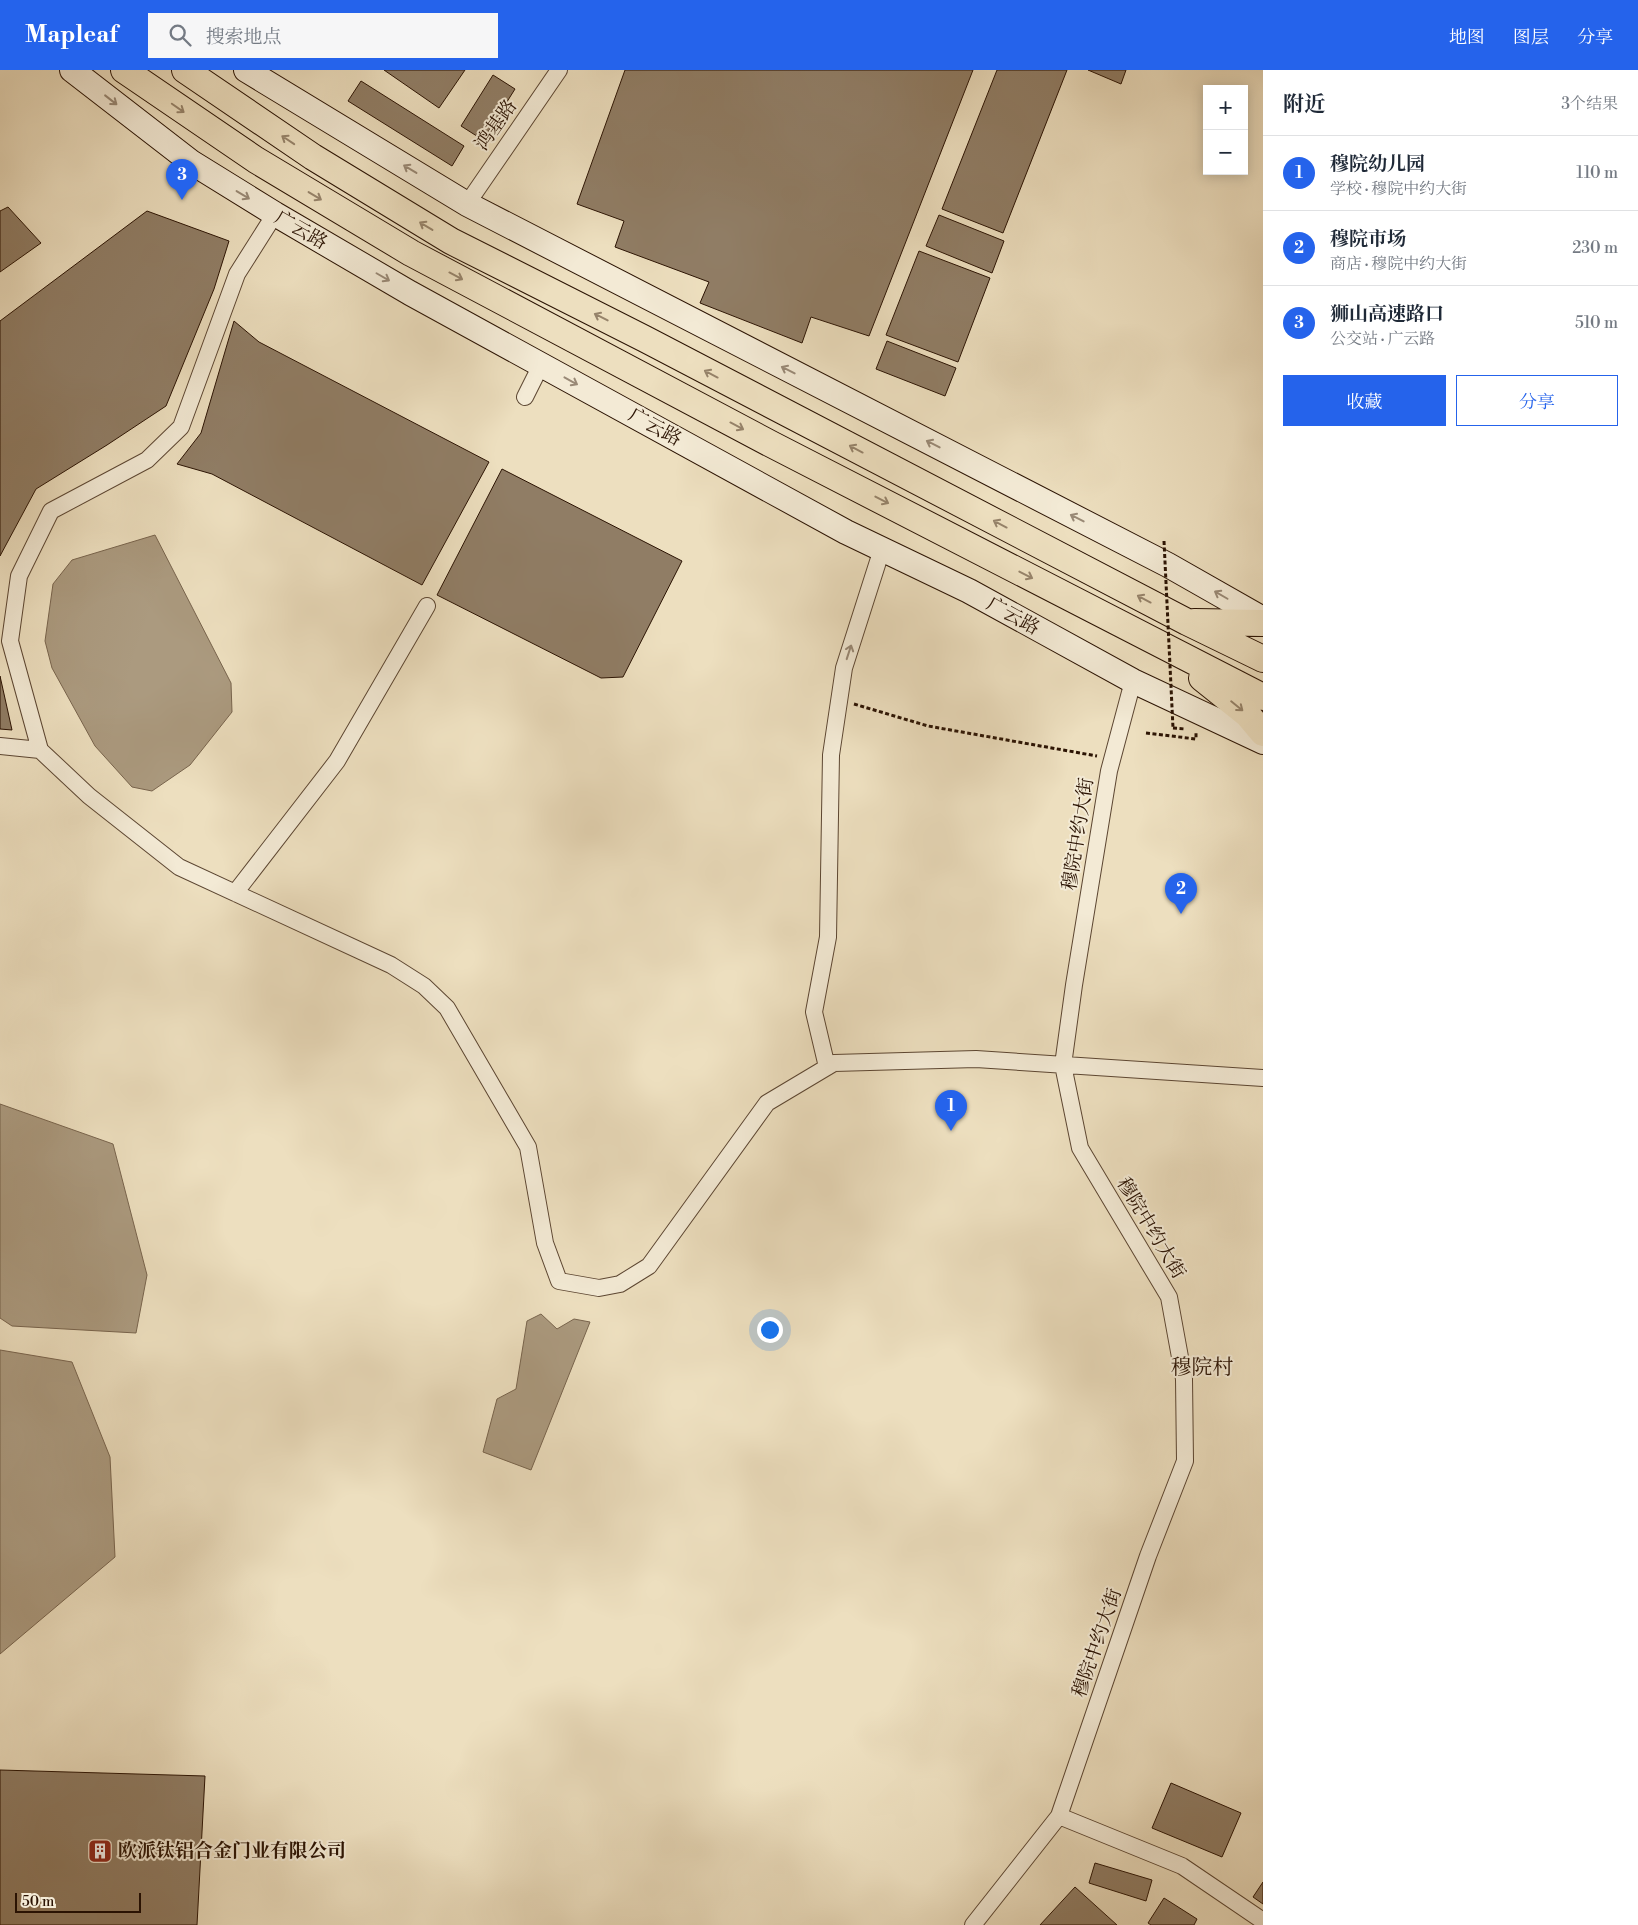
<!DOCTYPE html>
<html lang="zh">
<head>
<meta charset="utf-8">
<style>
  body { margin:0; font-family:"Libre Bodoni","Noto Serif SC",serif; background:#f6f6f7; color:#1f2937 }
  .controls { position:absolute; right:15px; top:15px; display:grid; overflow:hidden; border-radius:0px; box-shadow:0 2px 12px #0003 }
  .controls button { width:45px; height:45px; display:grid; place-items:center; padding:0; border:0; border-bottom:1px solid #e0e1e3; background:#fff; color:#1f2937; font:25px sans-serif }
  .scale { position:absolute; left:15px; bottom:12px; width:126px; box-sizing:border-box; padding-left:5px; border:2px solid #2b1303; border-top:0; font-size:14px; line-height:18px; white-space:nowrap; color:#2b1303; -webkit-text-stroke:4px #f3ead5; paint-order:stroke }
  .you { position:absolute; left:769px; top:1259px; width:18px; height:18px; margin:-12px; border:4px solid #fff; border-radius:50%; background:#1a73e8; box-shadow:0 0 0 8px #1a73e833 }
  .badge { display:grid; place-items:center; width:32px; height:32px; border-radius:50%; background:#2563eb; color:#fff; font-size:16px; font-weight:700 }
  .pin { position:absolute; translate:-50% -41px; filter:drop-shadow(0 1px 2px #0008) }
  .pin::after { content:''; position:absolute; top:26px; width:18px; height:15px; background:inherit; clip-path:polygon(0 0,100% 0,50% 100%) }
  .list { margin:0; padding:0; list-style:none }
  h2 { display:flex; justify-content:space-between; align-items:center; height:65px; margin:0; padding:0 20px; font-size:21px }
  h2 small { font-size:16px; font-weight:400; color:#747a83 }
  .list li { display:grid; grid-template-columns:32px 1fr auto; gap:15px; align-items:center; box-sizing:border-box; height:75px; padding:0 20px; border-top:1px solid #e0e1e3 }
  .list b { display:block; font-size:19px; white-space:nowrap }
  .list p { margin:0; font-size:16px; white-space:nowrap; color:#747a83 }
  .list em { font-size:16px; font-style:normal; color:#747a83 }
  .actions { display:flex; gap:10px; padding:15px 20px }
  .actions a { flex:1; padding:11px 0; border:1px solid #2563eb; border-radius:0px; text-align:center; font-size:18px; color:#2563eb }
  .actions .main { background:#2563eb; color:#fff }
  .icon { flex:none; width:28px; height:28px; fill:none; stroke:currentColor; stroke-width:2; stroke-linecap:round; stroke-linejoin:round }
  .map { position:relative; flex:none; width:1263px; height:1855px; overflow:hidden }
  header { display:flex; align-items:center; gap:30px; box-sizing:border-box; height:70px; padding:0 25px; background:#2563eb; color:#fff }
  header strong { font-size:24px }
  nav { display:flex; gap:28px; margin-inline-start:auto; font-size:18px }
  .search { width:350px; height:45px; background:#f6f6f7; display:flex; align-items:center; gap:12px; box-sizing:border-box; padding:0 18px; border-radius:0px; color:#747a83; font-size:19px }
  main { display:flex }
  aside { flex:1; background:#fff }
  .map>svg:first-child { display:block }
  .water { fill:#ab9a7f; stroke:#78644d }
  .building { fill:#907d65; stroke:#2b1303 }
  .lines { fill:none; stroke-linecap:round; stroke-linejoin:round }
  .minor-casing { stroke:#5c4632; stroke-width:18 }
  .secondary-casing { stroke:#2b1303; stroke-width:26 }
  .primary-casing { stroke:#2b1303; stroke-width:28 }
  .path { stroke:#2b1303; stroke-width:3; stroke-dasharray:4 2.5; stroke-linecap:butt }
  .minor { stroke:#f3ead5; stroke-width:16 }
  .secondary { stroke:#f3ead5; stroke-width:24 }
  .primary { stroke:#eddfbf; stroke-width:26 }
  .path-bridge { stroke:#2b1303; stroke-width:3; stroke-dasharray:4 2.5; stroke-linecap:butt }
  .oneway { stroke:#998976 }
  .oneway2 { stroke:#96836a }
  .labels { text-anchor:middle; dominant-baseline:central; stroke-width:4; stroke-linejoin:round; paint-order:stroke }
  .street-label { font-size:19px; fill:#2b1303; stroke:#f3ead5 }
  .poi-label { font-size:19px; font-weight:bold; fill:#2b1303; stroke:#f3ead5; text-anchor:start }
  .quarter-label { font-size:21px; fill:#2b1303; stroke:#f3ead5 }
</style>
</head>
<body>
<header>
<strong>Mapleaf</strong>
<div class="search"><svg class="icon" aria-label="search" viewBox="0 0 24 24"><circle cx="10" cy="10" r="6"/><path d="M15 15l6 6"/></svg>搜索地点</div>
<nav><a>地图</a><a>图层</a><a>分享</a></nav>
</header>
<main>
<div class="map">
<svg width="1263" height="1855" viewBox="0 0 1263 1855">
  <rect width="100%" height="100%" fill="#eddfbf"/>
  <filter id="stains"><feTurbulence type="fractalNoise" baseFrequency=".004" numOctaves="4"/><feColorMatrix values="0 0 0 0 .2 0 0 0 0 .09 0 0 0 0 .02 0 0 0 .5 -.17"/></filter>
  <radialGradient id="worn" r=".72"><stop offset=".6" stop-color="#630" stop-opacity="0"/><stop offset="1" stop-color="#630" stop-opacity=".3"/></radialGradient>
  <path class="water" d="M155 465 231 613 232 642 190 695 152 721 132 717 95 676 52 598 45 571 53 514 72 490Z
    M0 1034 113 1074 147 1205 136 1263 12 1256 0 1248Z
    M541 1244 557 1259 574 1249 590 1252 531 1400 483 1382 497 1329 516 1319 527 1251Z
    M0 1280 72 1292 110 1387 115 1487 0 1584Z"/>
  <path class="building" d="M384 0H465L439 38Z
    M625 0H973L869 266 811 247 802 273 700 233 709 212 615 177 624 151 577 134Z
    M997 0H1067L1003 163 942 139Z
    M1088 0H1126L1121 14Z
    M493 5 515 19 483 70 461 56Z
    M361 11 464 76 452 96 348 31Z
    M8 137 41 173 0 202V141Z
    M147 141 229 171 214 219 166 336 107 375 36 419 0 486V251Z
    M939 145 1004 171 992 203 926 176Z
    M919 181 990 208 958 292 886 265Z
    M234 251 259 272 489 392 422 515 212 404 177 394 201 363Z
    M887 271 956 298 945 326 876 299Z
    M502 399 682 491 623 607 601 608 437 525Z
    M0 606 12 660 0 659Z
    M0 1700 205 1706 197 1855H0Z
    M1171 1713 1241 1743 1222 1787 1152 1758Z
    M1095 1793 1152 1810 1146 1831 1089 1813Z
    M1263 1812V1834L1253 1827Z
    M1075 1817 1117 1855H1040Z
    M1164 1828 1197 1849 1194 1855H1151L1148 1853Z"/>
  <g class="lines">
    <g class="minor-casing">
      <path id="minor" d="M467 134 559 0
        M525 327 541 295
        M0 676 40 680 89 726 179 797 391 895 424 916 447 938 528 1077 545 1173 559 1211 599 1218 620 1214 649 1196 767 1033 834 993 976 989 1263 1008
        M40 680 10 571 19 506 51 441 147 390 181 357 237 204 275 144
        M235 823 337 691 427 536
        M827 997 814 942 828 867 831 685 844 598 882 479
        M1059 1746 1182 1796 1263 1851
        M973 1855 1059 1746 1148 1486 1185 1391 1184 1309 1169 1227 1080 1078 1063 995 1074 915 1109 701 1133 611"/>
    </g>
    <g class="secondary-casing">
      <path id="secondary" d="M72 0 191 92 275 144 410 223 846 462 969 521 1133 611 1263 672
        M246 0 467 134 1168 495 1263 549"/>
    </g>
    <g class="primary-casing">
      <path id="primary" d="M124 0 256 90 411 183 771 374 1263 627
        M185 0 313 87 451 171 645 269 1187 552 1263 589
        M1194 552 1263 553
        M1202 608 1247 644 1263 663"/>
    </g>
    <path class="path" d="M854 634 928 656 1097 686
      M1173 658 1185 659
      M1146 663 1196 669V661"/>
    <use href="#minor" class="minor"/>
    <use href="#secondary" class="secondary"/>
    <use href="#primary" class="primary"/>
    <path class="path-bridge" d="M1164 471 1173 658"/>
  </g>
  <defs><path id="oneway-shaft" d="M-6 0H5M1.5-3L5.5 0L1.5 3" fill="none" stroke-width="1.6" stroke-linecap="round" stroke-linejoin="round" transform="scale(1.25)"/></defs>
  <g class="oneway">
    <use href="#oneway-shaft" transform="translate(111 30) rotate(38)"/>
    <use href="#oneway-shaft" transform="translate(410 99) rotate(-149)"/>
    <use href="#oneway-shaft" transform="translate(243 125) rotate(31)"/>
    <use href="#oneway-shaft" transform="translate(383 207) rotate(30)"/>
    <use href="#oneway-shaft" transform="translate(788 300) rotate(-153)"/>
    <use href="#oneway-shaft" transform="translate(571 311) rotate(29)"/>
    <use href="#oneway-shaft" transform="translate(933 374) rotate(-153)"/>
    <use href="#oneway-shaft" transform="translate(1077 448) rotate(-153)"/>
    <use href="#oneway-shaft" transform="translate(1221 525) rotate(-150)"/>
    <use href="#oneway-shaft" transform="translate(849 582) rotate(-72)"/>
  </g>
  <g class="oneway2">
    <use href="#oneway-shaft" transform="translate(178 38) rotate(35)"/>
    <use href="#oneway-shaft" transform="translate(288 70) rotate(-146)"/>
    <use href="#oneway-shaft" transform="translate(315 126) rotate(31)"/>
    <use href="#oneway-shaft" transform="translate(426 156) rotate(-149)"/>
    <use href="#oneway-shaft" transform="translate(456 206) rotate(28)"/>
    <use href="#oneway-shaft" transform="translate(601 247) rotate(-153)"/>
    <use href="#oneway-shaft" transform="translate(711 304) rotate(-152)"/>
    <use href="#oneway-shaft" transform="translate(737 356) rotate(28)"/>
    <use href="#oneway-shaft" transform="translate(856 379) rotate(-152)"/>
    <use href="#oneway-shaft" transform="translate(882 430) rotate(27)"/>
    <use href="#oneway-shaft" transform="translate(1000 454) rotate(-152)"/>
    <use href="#oneway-shaft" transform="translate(1026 505) rotate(27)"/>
    <use href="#oneway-shaft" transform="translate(1144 529) rotate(-152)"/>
    <use href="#oneway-shaft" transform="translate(1237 636) rotate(39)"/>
  </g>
  <defs>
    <g id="building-square" transform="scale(1.25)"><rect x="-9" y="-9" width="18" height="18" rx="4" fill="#8f2418" stroke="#f3ead5"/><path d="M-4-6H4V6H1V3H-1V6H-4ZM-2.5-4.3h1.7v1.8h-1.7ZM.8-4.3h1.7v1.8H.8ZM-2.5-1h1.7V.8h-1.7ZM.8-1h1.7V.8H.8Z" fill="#fff"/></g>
  </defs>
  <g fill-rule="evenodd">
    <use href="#building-square" x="100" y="1781"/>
  </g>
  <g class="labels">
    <g class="street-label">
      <text transform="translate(496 55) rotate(-55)">鸿基路</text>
      <text transform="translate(301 160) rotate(30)">广云路</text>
      <text transform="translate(655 357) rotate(29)">广云路</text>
      <text transform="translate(1013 546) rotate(29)">广云路</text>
      <text transform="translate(1078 764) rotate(-81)">穆院中约大街</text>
      <text transform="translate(1151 1158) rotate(59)">穆院中约大街</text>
      <text transform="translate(1097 1573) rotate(-71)">穆院中约大街</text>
    </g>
    <g class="poi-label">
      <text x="118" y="1781">欧派钛铝合金门业有限公司</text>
    </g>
    <g class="quarter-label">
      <text x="1202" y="1298">穆院村</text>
    </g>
  </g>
  <rect width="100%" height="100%" filter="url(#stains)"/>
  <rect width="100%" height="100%" fill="url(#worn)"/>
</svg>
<div class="controls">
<button>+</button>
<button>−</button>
</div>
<div class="scale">50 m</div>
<div class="you"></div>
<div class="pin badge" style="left:951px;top:1061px">1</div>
<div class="pin badge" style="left:1181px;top:844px">2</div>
<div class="pin badge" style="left:182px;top:130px">3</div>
</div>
<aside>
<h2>附近<small>3个结果</small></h2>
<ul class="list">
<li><span class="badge">1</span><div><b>穆院幼儿园</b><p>学校 · 穆院中约大街</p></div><em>110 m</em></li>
<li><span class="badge">2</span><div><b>穆院市场</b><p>商店 · 穆院中约大街</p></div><em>230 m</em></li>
<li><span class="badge">3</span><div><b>狮山高速路口</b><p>公交站 · 广云路</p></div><em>510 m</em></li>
</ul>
<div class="actions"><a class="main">收藏</a><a>分享</a></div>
</aside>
</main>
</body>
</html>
